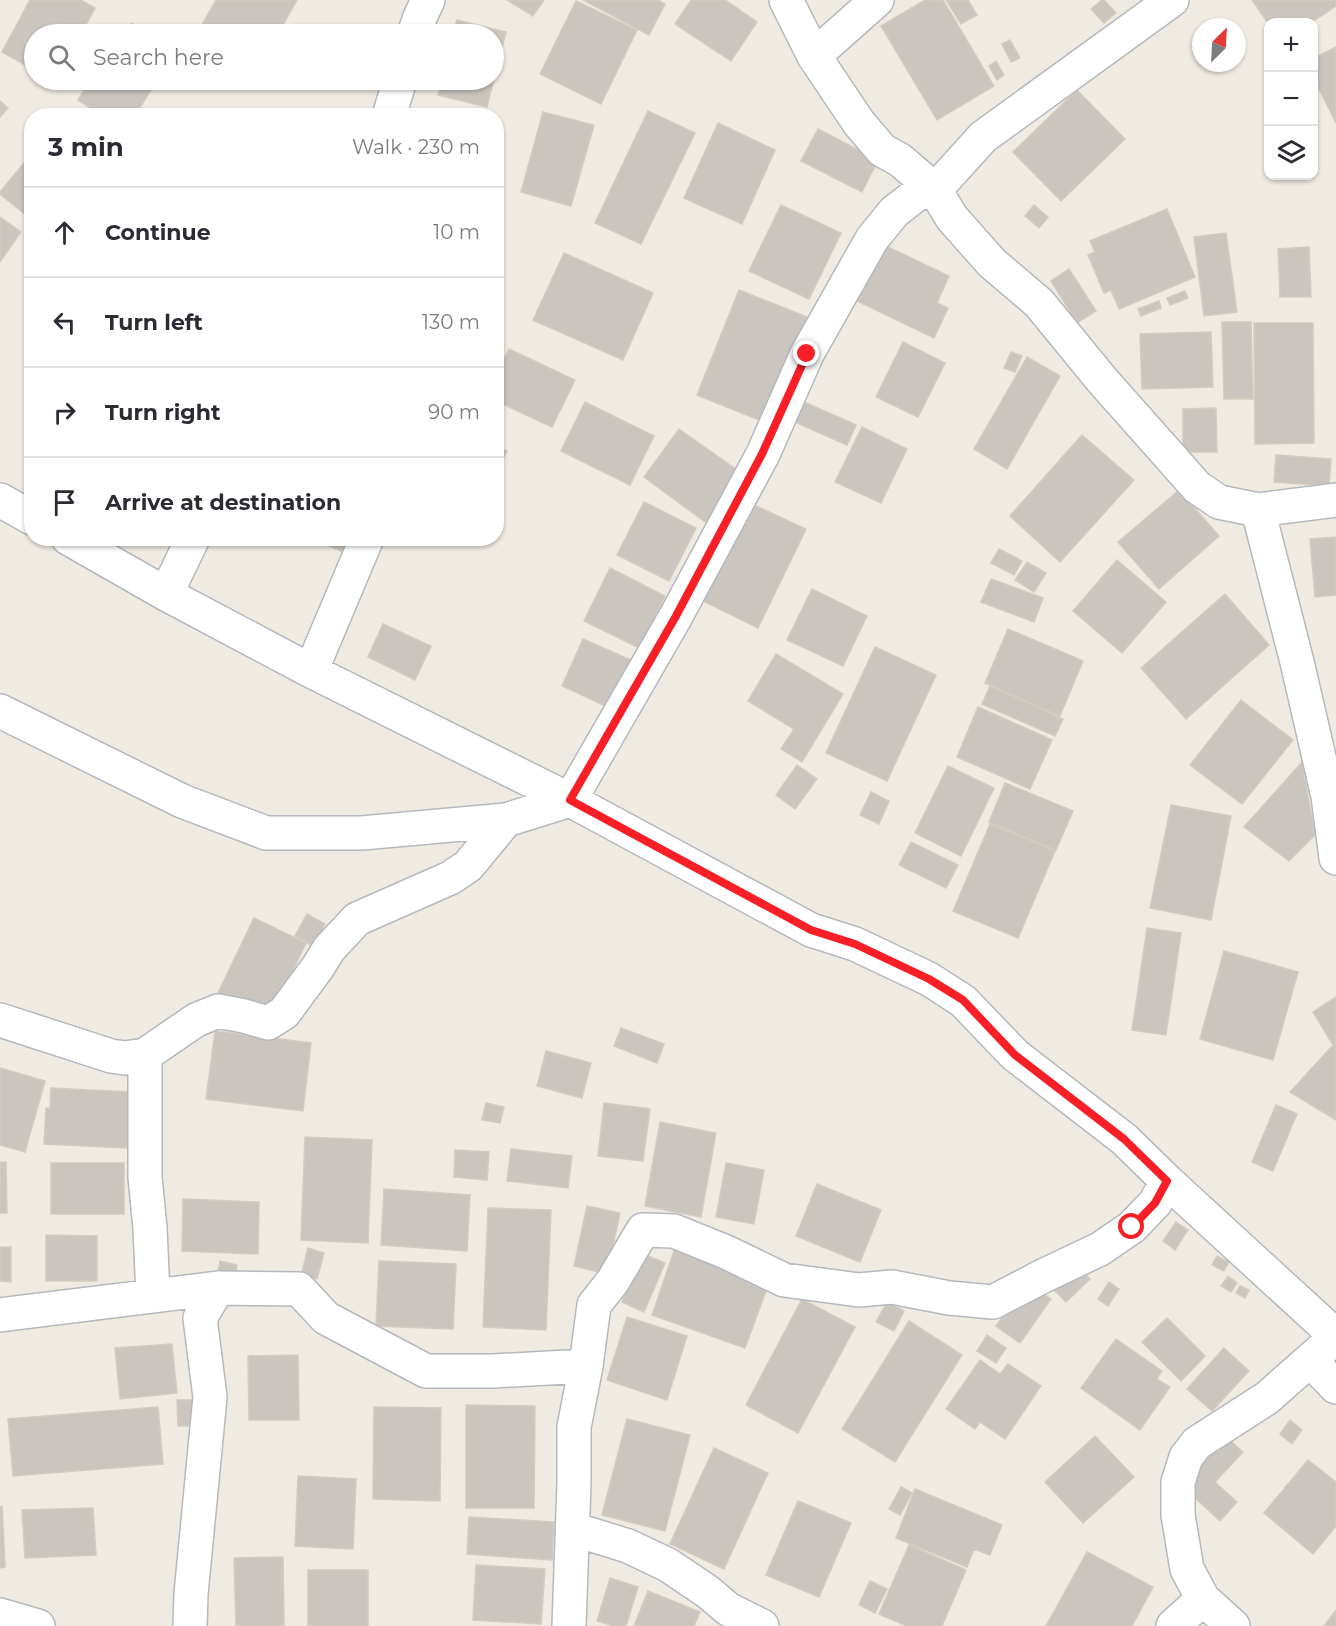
<!DOCTYPE html>
<html lang="en">
<head>
<meta charset="utf-8">
<style>
  body { margin:0; font-family:Montserrat,sans-serif; background:#f7f7f7; color:#2b2b33 }
  .controls { position:absolute; right:18px; top:18px; display:grid; overflow:hidden; border-radius:12px; box-shadow:0 2px 4px #0004 }
  .controls button { width:54px; height:54px; display:grid; place-items:center; padding:0; border:0; border-bottom:2px solid #e1e1e2; background:#fff; color:#2b2b33; font:30px sans-serif }
  .compass { position:absolute; left:1192px; top:18px; width:54px; height:54px; border-radius:50%; background:#fff; box-shadow:0 2px 4px #0004; rotate:24deg }
  .stop { position:absolute; width:18px; height:18px; margin:-14px; border:4px solid #f81f27; border-radius:50%; background:#fff }
  .stop.end { background:#f81f27; border-color:#fff; box-shadow:0 2px 6px #0008 }
  .list { margin:0; padding:0; list-style:none }
  h2 { display:flex; justify-content:space-between; align-items:center; height:78px; margin:0; padding:0 24px; font-size:26px }
  h2 small { font-size:20px; font-weight:400; color:#7c7c81 }
  .list li { display:grid; grid-template-columns:39px 1fr auto; gap:18px; align-items:center; box-sizing:border-box; height:90px; padding:0 24px; border-top:2px solid #e1e1e2 }
  .list b { display:block; font-size:22px; white-space:nowrap }
  .list em { font-size:20px; font-style:normal; color:#7c7c81 }
  .icon { flex:none; width:33px; height:33px; fill:none; stroke:currentColor; stroke-width:2; stroke-linecap:round; stroke-linejoin:round }
  .map { position:relative; flex:none; width:1336px; height:1626px; overflow:hidden }
  .search { position:absolute; background:#fff; box-shadow:0 2px 4px #0004; left:24px; top:24px; width:480px; height:66px; display:flex; align-items:center; gap:15px; box-sizing:border-box; padding:0 21px; border-radius:33px; color:#7c7c81; font-size:22px }
  .panel { position:absolute; background:#fff; box-shadow:0 2px 4px #0004; left:24px; top:108px; width:480px; height:438px; border-radius:24px }
  .map>svg:first-child { display:block }
  .building { fill:#cac5bf; stroke:#d4cbc0; stroke-width:1.5 }
  .lines { fill:none; stroke-linecap:round; stroke-linejoin:round }
  .minor-casing { stroke:#b5b9be; stroke-width:36 }
  .minor { stroke:#fff; stroke-width:33 }
  .route { stroke:#f81f27; stroke-width:8 }
</style>
</head>
<body>
<div class="map">
<svg width="1336" height="1626" viewBox="0 0 1336 1626">
  <rect width="100%" height="100%" fill="#efeae2"/>
  <path class="building" d="M30 0H81L95 8 81 34H34V70L2 52Z
    M216 0H297L278 34H207L199 30Z
    M507 0H544L533 16Z
    M583 0H658L665 4 649 35Z
    M691 0H725L757 22 731 61 675 24Z
    M925 0H943L994 86 937 120 881 26Z
    M946 0H968L977 15 961 24Z
    M1102 0H1104L1116 13 1104 23 1091 9Z
    M1252 0H1336V6L1312 22 1268 23Z
    M576 1 637 30 601 104 540 74Z
    M457 20 506 32 487 107 438 95 442 80H494V34H453Z
    M132 23 148 34H117L121 28 127 31Z
    M1010 40 1020 58 1011 62 1002 44Z
    M1336 47V123L1314 79V58Z
    M996 61 1004 75 997 80 989 66Z
    M90 80H157L135 116H103L78 100Z
    M1077 90 1125 139 1061 201 1013 152Z
    M0 101 8 108 0 117Z
    M648 111 695 133 641 244 595 223Z
    M543 112 594 125 571 206 521 192Z
    M718 123 775 150 742 224 684 198Z
    M818 129 878 160 862 192 801 161Z
    M32 153V220L0 194V192Z
    M781 205 841 233 809 299 749 271Z
    M1034 205 1048 217 1039 228 1025 216Z
    M1167 209 1195 277 1119 309 1111 290 1104 293 1088 255 1095 252 1090 241Z
    M0 217 21 232 0 262Z
    M1226 233 1237 312 1204 316 1194 237Z
    M884 245 949 276 937 303 948 308 934 338 857 301Z
    M1309 247 1311 297H1280L1278 249Z
    M564 253 653 293 623 360 533 320Z
    M1069 269 1096 311 1077 323 1051 281Z
    M739 290 807 317 764 422 697 395Z
    M1185 291 1188 298 1170 305 1167 298Z
    M1159 301 1161 308 1141 316 1138 309Z
    M1222 322H1251L1253 399H1224Z
    M1254 323H1313L1314 443 1255 444Z
    M1211 332 1213 387 1142 389 1140 334Z
    M903 342 945 363 918 417 876 397Z
    M509 349 575 380 552 427 496 401V375Z
    M1011 352 1022 356 1015 372 1004 368Z
    M1027 357 1060 376 1007 469 974 449Z
    M585 402 654 436 630 485 561 451Z
    M804 402 856 425 847 445 795 422Z
    M1216 408 1217 452H1183V409Z
    M862 427 907 449 881 503 835 482Z
    M679 429 744 475 708 524 644 477Z
    M1082 435 1134 480 1060 562 1010 516Z
    M496 446 507 451 496 471Z
    M1276 455 1331 459 1329 486 1274 482Z
    M1179 490 1219 536 1159 589 1118 542Z
    M644 502 696 528 669 581 617 555Z
    M750 503 806 529 758 628 703 601Z
    M1336 537V595L1315 597 1310 539Z
    M313 538H360L351 556Z
    M999 549 1022 561 1014 575 991 563Z
    M1117 560 1166 602 1122 653 1073 611Z
    M1027 562 1046 573 1034 592 1015 580Z
    M610 568 665 596 639 648 584 621Z
    M991 579 1043 598 1034 622 981 602Z
    M812 589 867 616 843 666 787 640Z
    M1225 594 1269 645 1186 719 1141 668Z
    M383 624 431 646 415 680 368 657Z
    M1008 629 1083 661 1060 716 985 683Z
    M583 639 633 661 612 709 562 686Z
    M875 647 936 675 887 781 826 753Z
    M776 654 843 694 802 762 781 749 794 729 748 701Z
    M990 686 1063 719 1055 736 982 704Z
    M1241 700 1293 740 1242 804 1190 765Z
    M978 707 1052 740 1030 789 957 757Z
    M1302 762 1315 835 1289 861 1244 827Z
    M797 765 817 779 795 809 776 795Z
    M948 766 994 788 961 856 915 833Z
    M1005 783 1073 811 1056 850 989 822Z
    M871 792 889 801 879 824 860 815Z
    M1171 805 1231 816 1211 920 1150 908Z
    M990 824 1055 851 1018 938 953 911Z
    M911 842 958 865 946 888 899 865Z
    M307 914 325 924 313 946 295 936Z
    M254 918 306 943 270 1018 218 993Z
    M1147 928 1181 933 1166 1035 1132 1030Z
    M1224 951 1298 972 1273 1060 1200 1039Z
    M1336 997V1120L1290 1092 1333 1045 1313 1012Z
    M621 1028 664 1044 657 1063 614 1046Z
    M215 1031 311 1043 303 1111 206 1099Z
    M546 1051 591 1063 582 1098 537 1086Z
    M0 1068 45 1081 25 1152 0 1145Z
    M51 1088 130 1092 127 1148 44 1144 46 1108H50Z
    M486 1103 504 1107 500 1123 482 1120Z
    M604 1103 650 1109 643 1161 598 1156Z
    M1276 1105 1297 1114 1273 1171 1252 1162Z
    M660 1122 716 1133 701 1217 645 1206Z
    M305 1137 372 1140 368 1243 301 1240Z
    M511 1149 572 1156 568 1188 507 1181Z
    M455 1150 489 1152 487 1180 454 1177Z
    M0 1162H6L7 1213H0Z
    M51 1163H124V1214H51Z
    M726 1163 764 1170 754 1224 716 1217Z
    M817 1184 881 1210 860 1262 796 1236Z
    M384 1189 470 1195 467 1251 381 1245Z
    M183 1199 259 1202 258 1254 182 1251Z
    M587 1206 620 1213 607 1274 574 1266Z
    M488 1208 551 1210 546 1330 483 1327Z
    M1176 1222 1188 1230 1175 1250 1163 1241Z
    M46 1235 97 1236V1281H46Z
    M0 1247H11V1282L0 1281Z
    M308 1248 324 1253 317 1279 301 1276Z
    M674 1251 769 1283 745 1348 652 1315Z
    M643 1254 665 1263 644 1312 622 1302Z
    M1217 1256 1229 1262 1224 1271 1212 1265Z
    M220 1261 237 1265 235 1277 218 1273Z
    M379 1261 456 1264 453 1329 376 1326Z
    M1078 1266 1090 1279 1066 1302 1053 1289Z
    M1228 1276 1237 1283 1231 1292 1221 1286Z
    M1109 1282 1119 1289 1108 1306 1098 1299Z
    M1240 1286 1249 1290 1245 1298 1236 1293Z
    M1032 1287 1051 1299 1020 1343 996 1326 1011 1305Z
    M802 1299 855 1327 798 1433 746 1405Z
    M887 1302 904 1311 894 1331 876 1322Z
    M627 1317 687 1336 667 1400 607 1380Z
    M1167 1318 1205 1356 1181 1381 1142 1342Z
    M909 1321 962 1355 895 1462 842 1429Z
    M987 1335 1006 1348 996 1363 977 1351Z
    M1116 1339 1162 1371 1157 1379 1170 1387 1140 1430 1081 1388Z
    M172 1344 177 1393 120 1399 115 1348Z
    M1224 1348 1249 1371 1212 1411 1187 1389Z
    M298 1355 299 1420H249L248 1356Z
    M980 1360 1000 1374 1008 1364 1041 1386 1005 1439 980 1422 975 1429 946 1409Z
    M177 1400H195L196 1426H178Z
    M466 1405 535 1406 534 1508H466Z
    M158 1407 163 1464 13 1476 8 1419Z
    M374 1407 441 1408 440 1501 373 1499Z
    M627 1419 690 1435 665 1531 602 1515Z
    M1290 1420 1302 1430 1292 1444 1280 1434Z
    M1223 1434 1243 1452 1215 1482 1237 1502 1220 1521 1179 1483Z
    M1095 1436 1134 1477 1083 1523 1045 1482Z
    M714 1448 768 1473 724 1569 670 1544Z
    M1308 1460 1336 1482V1526L1313 1554 1264 1513Z
    M298 1476 356 1479 353 1549 295 1546Z
    M901 1487 912 1493 900 1515 889 1509Z
    M915 1489 1002 1525 990 1555 974 1549 967 1567 896 1538Z
    M798 1501 851 1523 819 1597 766 1575Z
    M2 1506 5 1567 0 1568V1507Z
    M93 1508 96 1555 25 1558 22 1510Z
    M469 1517 554 1522 552 1560 467 1554Z
    M909 1545 966 1570 942 1626H907L879 1614Z
    M1087 1552 1153 1587 1132 1626H1046Z
    M283 1557 284 1626H236L234 1558Z
    M476 1565 545 1569 541 1624 473 1620Z
    M308 1570H368V1626H308Z
    M610 1578 638 1587 626 1626H613L597 1621Z
    M870 1581 887 1589 875 1613 859 1605Z
    M648 1591 700 1612 694 1626H634Z
    M1336 1610V1626H1324Z"/>
  <g class="lines">
    <g class="minor-casing">
      <path id="minor" d="M786 0 814 56 859 123 882 150 900 160 935 190 952 218 992 263 1039 303 1102 380 1197 487 1219 502 1258 510 1336 500
        M414 34 420 17 428 0
        M814 56 877 0
        M389 116 400 80
        M0 500 32 518
        M1258 510 1297 662 1328 796 1336 858
        M68 538 166 594 311 671 570 800 811 930 855 944 929 979 963 1001 1015 1055 1124 1139 1167 1181 1336 1336
        M166 594 193 538
        M311 671 367 538
        M0 711 182 801 266 833H362L506 820 570 800 676 616 763 454 807 354 872 239 894 212 917 194 935 190 983 137 1172 0
        M0 1020 111 1056 125 1058 145 1055 196 1020 218 1011 244 1016 268 1023 284 1013 318 967 329 949 357 919 450 878 468 866 506 820
        M145 1055V1177L150 1228 153 1295
        M0 1315 218 1288 299 1289 326 1318 426 1371H493L586 1366
        M1310 1360 1336 1387
        M573 1529 628 1546 668 1565 708 1592 728 1609 762 1626
        M0 1615 38 1626
        M190 1626 191 1594 210 1397 200 1318 218 1288
        M569 1626 574 1483V1427L586 1366 594 1305 613 1281 643 1230 674 1231 726 1252 784 1280 859 1290 892 1287 949 1298 993 1302 1043 1276 1100 1249 1132 1227 1155 1203 1167 1181
        M1173 1626 1203 1599
        M1233 1626 1203 1599 1187 1569 1178 1515V1482L1186 1457 1197 1443 1267 1398 1336 1337"/>
    </g>
    <use href="#minor" class="minor"/>
  </g>
  <g class="lines">
    <path class="route" d="M807 354 762 454 676 616 570 800 811 930 855 944 929 979 963 1000 1015 1055 1124 1139 1167 1181 1155 1203 1132 1227"/>
  </g>
</svg>
<div class="controls">
<button>+</button>
<button>−</button>
<button><svg class="icon" aria-label="layers" viewBox="0 0 24 24"><path d="M12 4l9 5-9 5-9-5zM3 14l9 5 9-5"/></svg></button>
</div>
<svg class="compass" viewBox="-18 -18 36 36"><path d="M0-13l5 13h-10z" fill="#e53935"/><path d="M0 13l5-13h-10z" fill="#7c7c81"/></svg>
<div class="stop" style="left:1132px;top:1227px"></div>
<div class="stop end" style="left:807px;top:354px"></div>
<div class="search"><svg class="icon" aria-label="search" viewBox="0 0 24 24"><circle cx="10" cy="10" r="6"/><path d="M15 15l6 6"/></svg>Search here</div>
<section class="panel">
<h2>3 min<small>Walk · 230 m</small></h2>
<ul class="list">
<li><svg class="icon" aria-label="ahead" viewBox="0 0 24 24"><path d="M12 20V5M6 11l6-6 6 6"/></svg><div><b>Continue</b></div><em>10 m</em></li>
<li><svg class="icon" aria-label="left" viewBox="0 0 24 24"><path d="M17 20v-9H6M10 6l-5 5 5 5"/></svg><div><b>Turn left</b></div><em>130 m</em></li>
<li><svg class="icon" aria-label="right" viewBox="0 0 24 24"><path d="M7 20v-9h11M14 6l5 5-5 5"/></svg><div><b>Turn right</b></div><em>90 m</em></li>
<li><svg class="icon" aria-label="arrive" viewBox="0 0 24 24"><path d="M6 21V4h12l-3 4 3 4H6"/></svg><div><b>Arrive at destination</b></div></li>
</ul>
</section>
</div>
</body>
</html>
